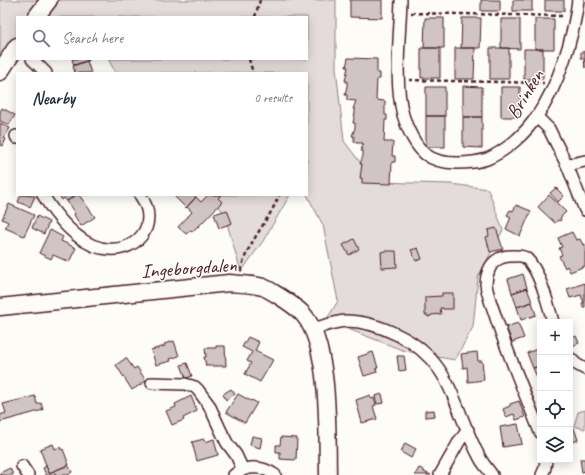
<!DOCTYPE html>
<html lang="en">
<head>
<meta charset="utf-8">
<style>
  body { margin:0; font-family:Caveat,sans-serif; background:#f6f6f7; color:#1f2937 }
  .controls { position:absolute; right:12px; bottom:12px; display:grid; overflow:hidden; border-radius:0px; box-shadow:0 2px 10px #0003 }
  .controls button { width:36px; height:36px; display:grid; place-items:center; padding:0; border:0; border-bottom:1px solid #e0e1e3; background:#fff; color:#1f2937; font:20px sans-serif }
  .list { margin:0; padding:0; list-style:none }
  h2 { display:flex; justify-content:space-between; align-items:center; height:52px; margin:0; padding:0 16px; font-size:17px }
  h2 small { font-size:13px; font-weight:400; color:#747a83 }
  .icon { flex:none; width:22px; height:22px; fill:none; stroke:currentColor; stroke-width:2; stroke-linecap:round; stroke-linejoin:round }
  .map { position:relative; flex:none; width:585px; height:475px; overflow:hidden }
  .search { position:absolute; background:#fff; box-shadow:0 2px 10px #0003; left:16px; top:16px; width:292px; height:44px; display:flex; align-items:center; gap:10px; box-sizing:border-box; padding:0 14px; border-radius:0px; color:#747a83; font-size:15px }
  .panel { position:absolute; background:#fff; box-shadow:0 2px 10px #0003; left:16px; top:72px; width:292px; height:124px; border-radius:0px }
  .map>svg:first-child { display:block }
  .green { fill:#e3dcda; stroke:#967e82 }
  .building { fill:#d0c5c4; stroke:#4a1f2b }
  .lines { fill:none; stroke-linecap:round; stroke-linejoin:round }
  .street-casing { stroke:#4a1f2b; stroke-width:14 }
  .secondary-casing { stroke:#4a1f2b; stroke-width:19 }
  .path { stroke:#4a1f2b; stroke-width:2.5; stroke-dasharray:4 3; stroke-linecap:butt }
  .street { stroke:#fdfcf7; stroke-width:11 }
  .secondary { stroke:#fdfcf7; stroke-width:16 }
  .labels { text-anchor:middle; dominant-baseline:central; stroke-width:3; stroke-linejoin:round; paint-order:stroke }
  .street-label { font-size:20px; fill:#4a1f2b; stroke:#fdfcf7 }
</style>
</head>
<body>
<div class="map">
<svg width="585" height="475" viewBox="0 0 585 475">
  <rect width="100%" height="100%" fill="#fdfcf7"/>
  <filter id="ink" filterUnits="userSpaceOnUse"><feTurbulence type="fractalNoise" baseFrequency=".025" numOctaves="2"/><feDisplacementMap in="SourceGraphic" scale="8" xChannelSelector="R" yChannelSelector="G"/><feConvolveMatrix kernelMatrix="1 2 1 2 8 2 1 2 1" color-interpolation-filters="sRGB"/></filter>
  <g filter="url(#ink)">
    <path class="green" d="M0 0H336V68L344 141 375 182 451 184 488 189 503 230 478 277 473 327 455 360 405 351 335 324 325 322 338 301 323 225 307 195V73H116L108 59H307V17H17V51L0 60Z
      M209 195H290L263 241 241 272 224 213Z
      M585 410V429L574 426 578 412Z"/>
    <path class="building" d="M350 0H382V18L350 17Z
      M481 0H500V11H481Z
      M513 0H532V11H513Z
      M545 0H564V11H545Z
      M425 18H444V48H424Z
      M462 18H481L480 48H461Z
      M501 19H520V49L501 48Z
      M535 19H554V49H535Z
      M421 48H440V78H421Z
      M455 48H475L474 79H455Z
      M490 48H509V79H490Z
      M524 49H543V79H524Z
      M584 51H585V68L584 58H581V52H584Z
      M348 58 377 59V73H380V79H377L376 100 385 101V115H387V120H385L384 142H393L392 156H395V162H392L391 184 362 183V178H360L362 164H360L363 156V151H361L363 143H356V142H354V136H352L355 128V123H353L355 113V109H353L356 101 347 100V95H345L347 86V81H345L348 67H346Z
      M72 59H88L89 60 74 65Z
      M87 61 91 73H75L73 66Z
      M463 86 482 87V117H463Z
      M426 87H445V116H426Z
      M501 87H520V117H501Z
      M2 108 15 115 9 125 0 121V112Z
      M426 116H445V147H426Z
      M463 117H482V148L463 147Z
      M0 123 10 128 4 138 6 139 3 146 0 145Z
      M556 188 564 196 558 202 550 193Z
      M21 195 35 196 30 207 18 202Z
      M59 195H76L67 201 64 198 62 200Z
      M76 195H79L95 217 81 226 74 215 75 214 67 201Z
      M173 195H194L196 197 186 208Z
      M208 195H221L218 198 222 202 198 227V226L192 232 191 230 186 234 178 227 192 212 187 207 196 197 201 202Z
      M549 195 566 212 560 218 561 219 560 221 558 220 555 223 538 207Z
      M9 204 34 215 24 236 5 228 8 222 2 219Z
      M516 205 531 211 520 236 506 229 511 217 507 215 510 210 513 211Z
      M227 210 232 223 219 228 214 214Z
      M37 216 49 222 44 234 32 228Z
      M496 228 503 249 490 252 486 237 489 236 488 230Z
      M50 230 63 237 61 241 76 248 69 262 53 255 51 259 39 253Z
      M572 232 576 240 580 239 583 245 585 244V266L570 272 567 266 565 268 559 256 562 255 559 248 562 247 558 238Z
      M354 239 359 249 349 255 343 245Z
      M418 248 422 259 416 261 411 250Z
      M385 251H396L397 267 382 268 381 252Z
      M523 274 527 288 512 293 508 279Z
      M585 283V307L583 308 582 303H584L581 295 570 298 567 289Z
      M527 288 532 302 517 307 512 293Z
      M442 293H453V309H443V308H440L441 314 431 315V316L428 317V315H425V297L442 296Z
      M532 302 536 315 521 320 517 307Z
      M518 323 524 338 512 342 506 327Z
      M576 336 579 343 572 346 570 339Z
      M248 337 259 342 255 351 273 360 260 382 245 374 251 363 247 361 252 352 242 347Z
      M174 341 179 356 170 359 171 361 156 365 151 350 165 346 164 344Z
      M216 346H225L226 366H206L204 357H206L205 348H216Z
      M540 348V366L533 368 527 353Z
      M373 352 378 368H376L377 372 364 376 358 357Z
      M477 352 478 361H482L484 380 468 382 467 367 463 368 461 354Z
      M397 356H404L406 370 399 371Z
      M126 358 134 369 137 367 146 381 132 390 116 365Z
      M187 363 192 376 186 378 181 365Z
      M540 366V384L533 368Z
      M231 389 235 394 226 400 223 394Z
      M238 394 251 401 252 400 257 403 245 423 226 412Z
      M382 394 384 403 377 404 375 396Z
      M370 395 371 399 374 398 376 405 373 406 377 419 362 423 356 400Z
      M35 396 37 404 41 403 43 410 0 422V415L6 413 3 404Z
      M191 396 197 411 183 418 184 420 172 425 166 411 176 407 175 404Z
      M519 401 525 417 516 420 514 414 506 417 503 409 510 406V404Z
      M434 410 435 416 425 417V411Z
      M518 424 522 444 503 447 500 427Z
      M574 428 578 440 570 443V429Z
      M252 436 262 438 260 448 250 445Z
      M281 437 297 438 296 460 280 459V452H276V445H280Z
      M204 439 205 442 214 439 218 455 197 461 192 442Z
      M405 443 416 449 411 458 401 452Z
      M53 444 55 449 60 447 61 450 63 449 69 465 49 473 40 449Z
      M580 459H585V471L582 472Z
      M68 465 72 472 68 475H56L55 473 53 475H46L43 468 46 466 49 473Z
      M10 468 13 475H0V473Z
      M419 468 424 470V472L431 475H415Z"/>
    <g class="lines">
      <g class="street-casing">
        <path id="street" d="M401 0C400 35 394 81 403 115 407 129 415 145 425 154 434 161 446 163 457 163 466 163 478 162 487 159 506 151 525 134 537 116 558 87 574 36 578 0
          M32 59 46 73
          M537 117 549 129 567 165 585 210
          M16 136 17 138
          M567 165 585 161
          M43 195C55 215 77 243 101 248 135 256 162 225 140 195
          M313 329C323 326 335 322 345 321 364 321 382 327 398 335 454 362 453 409 480 458 483 464 488 469 492 475
          M570 358 576 364 585 369
          M152 383 185 384 195 387 198 390 209 405 221 431 227 443 236 455 243 470
          M540 432C525 394 509 357 496 318 493 308 487 295 486 284 486 275 490 264 497 260 501 257 506 256 511 256 516 256 522 255 526 258 540 271 548 304 553 322
          M22 466 28 475
          M234 475C247 465 263 466 275 475
          M440 475 460 440 468 430
          M542 475 545 468 546 460"/>
      </g>
      <g class="secondary-casing">
        <path id="secondary" d="M36 17 49 0
          M0 72 17 46
          M0 307 229 283C240 284 252 284 263 287 268 289 274 293 279 296 287 301 296 307 303 314 331 346 327 434 328 475"/>
      </g>
      <path class="path" d="M411 13 564 16
        M255 17 260 0
        M249 59 253 73
        M409 80 544 83
        M241 271C245 245 270 220 279 195"/>
      <use href="#street" class="street"/>
      <use href="#secondary" class="secondary"/>
    </g>
  </g>
  <g class="labels">
    <g class="street-label">
      <text transform="translate(525 94) rotate(-59)">Brinken</text>
      <text transform="translate(189 268) rotate(-4)">Ingeborgdalen</text>
    </g>
  </g>
</svg>
<div class="controls">
<button>+</button>
<button>−</button>
<button><svg class="icon" aria-label="locate" viewBox="0 0 24 24"><circle cx="12" cy="12" r="6"/><path d="M12 2v4M12 18v4M2 12h4M18 12h4"/></svg></button>
<button><svg class="icon" aria-label="layers" viewBox="0 0 24 24"><path d="M12 4l9 5-9 5-9-5zM3 14l9 5 9-5"/></svg></button>
</div>
<div class="search"><svg class="icon" aria-label="search" viewBox="0 0 24 24"><circle cx="10" cy="10" r="6"/><path d="M15 15l6 6"/></svg>Search here</div>
<section class="panel">
<h2>Nearby<small>0 results</small></h2>
<ul class="list">
</ul>
</section>
</div>
</body>
</html>
